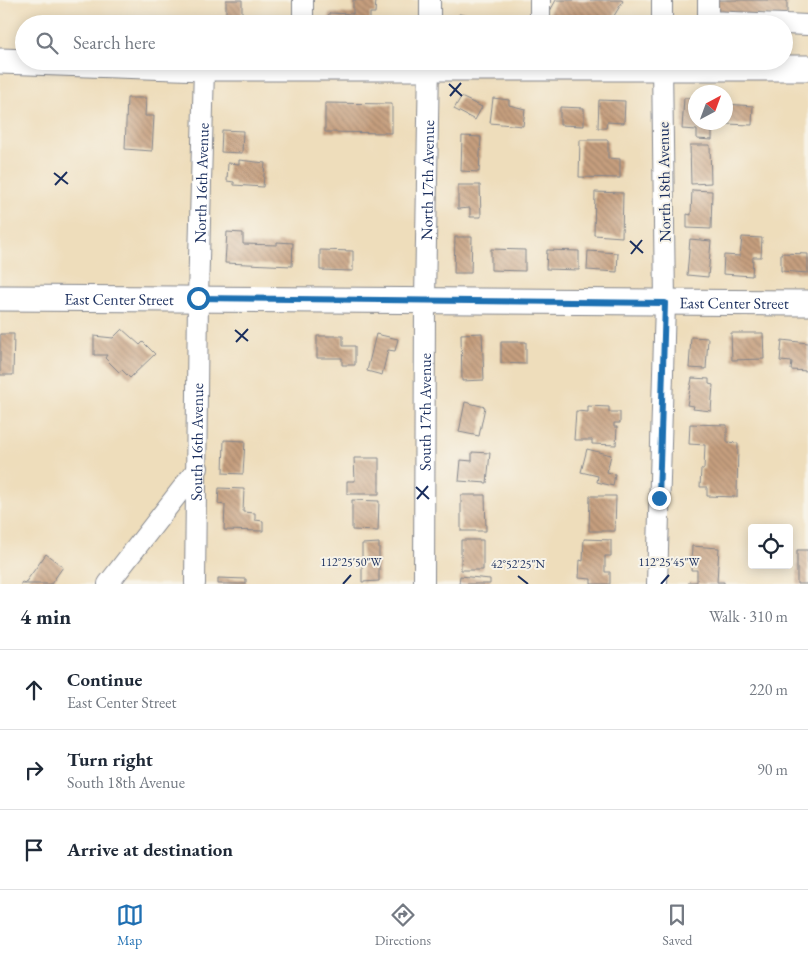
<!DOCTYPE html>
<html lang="en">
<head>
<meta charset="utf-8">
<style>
  body { margin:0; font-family:"EB Garamond",serif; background:#f2f2f3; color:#1f2937 }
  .controls { position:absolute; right:15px; bottom:15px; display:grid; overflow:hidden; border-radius:5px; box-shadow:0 2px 12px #0003 }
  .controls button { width:45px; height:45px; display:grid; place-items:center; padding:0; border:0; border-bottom:1px solid #e0e1e3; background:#fff; color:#1f2937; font:25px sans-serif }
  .compass { position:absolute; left:688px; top:85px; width:45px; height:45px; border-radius:50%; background:#fff; box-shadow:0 2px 12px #0003; rotate:41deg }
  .stop { position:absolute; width:15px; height:15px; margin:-11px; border:4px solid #1f6fb2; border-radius:50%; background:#fff }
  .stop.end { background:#1f6fb2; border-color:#fff; box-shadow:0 1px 5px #0008 }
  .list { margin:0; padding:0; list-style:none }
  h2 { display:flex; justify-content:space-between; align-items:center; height:65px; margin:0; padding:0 20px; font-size:21px }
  h2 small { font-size:16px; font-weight:400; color:#747a83 }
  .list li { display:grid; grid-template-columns:32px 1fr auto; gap:15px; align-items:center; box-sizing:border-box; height:80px; padding:0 20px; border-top:1px solid #e0e1e3 }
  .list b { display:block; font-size:19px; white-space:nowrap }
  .list p { margin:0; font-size:16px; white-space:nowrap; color:#747a83 }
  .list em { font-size:16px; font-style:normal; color:#747a83 }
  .icon { flex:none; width:28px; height:28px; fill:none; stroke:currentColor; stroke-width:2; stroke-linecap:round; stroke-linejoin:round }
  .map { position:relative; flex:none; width:808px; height:584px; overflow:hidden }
  .search { position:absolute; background:#fff; box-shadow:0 2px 12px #0003; left:15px; right:15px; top:15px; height:55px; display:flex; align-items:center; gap:12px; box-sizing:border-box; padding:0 18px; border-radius:28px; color:#747a83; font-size:19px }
  .sheet { height:305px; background:#fff }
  nav { display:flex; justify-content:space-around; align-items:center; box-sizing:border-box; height:70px; border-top:1px solid #e0e1e3; background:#fff; font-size:14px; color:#747a83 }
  nav a { display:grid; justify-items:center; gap:2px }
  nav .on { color:#1f6fb2 }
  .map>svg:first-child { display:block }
  .building { fill:url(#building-back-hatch) }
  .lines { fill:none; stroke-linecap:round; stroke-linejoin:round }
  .minor-casing { stroke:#84868c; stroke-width:22 }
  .major-casing { stroke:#84868c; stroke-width:27 }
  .minor { stroke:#fff; stroke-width:20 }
  .major { stroke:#fff; stroke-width:25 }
  .route { stroke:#1f6fb2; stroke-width:6 }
  .ticks { fill:none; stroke:#1b2f5e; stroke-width:2 }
  .labels { text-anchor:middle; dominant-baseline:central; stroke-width:4; stroke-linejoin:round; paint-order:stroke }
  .street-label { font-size:16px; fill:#1b2f5e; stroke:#f7f3e8 }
  .ticks-label { font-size:12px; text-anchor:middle; fill:#1b2f5e; stroke:#f7f3e8; stroke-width:4; stroke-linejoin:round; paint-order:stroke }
</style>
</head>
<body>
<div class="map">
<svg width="808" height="584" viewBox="0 0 808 584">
  <defs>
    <pattern id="building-back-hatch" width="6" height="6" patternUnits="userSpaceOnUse" patternTransform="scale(1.25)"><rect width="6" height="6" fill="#c69f7e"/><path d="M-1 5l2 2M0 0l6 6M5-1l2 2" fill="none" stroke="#a0826a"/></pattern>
  </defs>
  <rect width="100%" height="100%" fill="#f7f3e8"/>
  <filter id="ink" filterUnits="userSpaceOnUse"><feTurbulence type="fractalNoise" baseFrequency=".02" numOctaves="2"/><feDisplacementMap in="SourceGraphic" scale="10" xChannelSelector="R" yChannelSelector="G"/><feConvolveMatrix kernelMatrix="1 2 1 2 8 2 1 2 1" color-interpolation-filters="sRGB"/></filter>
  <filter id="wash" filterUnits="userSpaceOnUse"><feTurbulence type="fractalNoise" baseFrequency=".0096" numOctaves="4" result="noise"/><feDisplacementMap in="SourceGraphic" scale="20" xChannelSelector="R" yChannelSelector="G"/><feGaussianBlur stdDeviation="1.12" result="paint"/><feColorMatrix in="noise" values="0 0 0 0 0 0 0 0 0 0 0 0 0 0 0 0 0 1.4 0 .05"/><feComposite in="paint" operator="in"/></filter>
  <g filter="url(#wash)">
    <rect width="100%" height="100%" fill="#edb"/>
    <g id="blocks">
      <path class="building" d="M226 0H242V19H284V24H226Z
        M353 0H376L375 13H370V24H328L329 13 353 14Z
        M556 0H621L623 1 609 24H543Z
        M716 0H787V16L716 14Z
        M459 14 483 18 482 24H457Z
        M512 22H531V24H512Z
        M461 97 482 107 475 120 454 109Z
        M127 98H146L145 116H154L152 151 125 149Z
        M493 98 509 100V105L525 109 523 126 490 123Z
        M684 98H696V122H702V129L712 130V140L697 139V130L682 129Z
        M599 100 625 101 624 123 607 122 606 128H598Z
        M325 103 392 104V133L325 132Z
        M726 104 753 106 752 125 726 124Z
        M560 107 584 108V126L560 125Z
        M222 130 243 131 242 153 221 152Z
        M462 136 481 137 479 172 461 171Z
        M580 140H608V158L620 159V178L579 177Z
        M690 145H710L711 183 691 184Z
        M239 160 265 163 263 187 234 185V182L227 181 228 163 239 164Z
        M458 185H480L481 217H470V208L458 209Z
        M692 190 712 191 711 229 687 228V214L691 215Z
        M595 192 623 193 622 237 594 235Z
        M227 232 243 233V244L277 245V242L293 243 292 266 225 263Z
        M455 237H472L471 273H454Z
        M742 237 762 238 761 257H753L752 276 723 274 724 255 740 256Z
        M690 239 711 241 708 277 687 275Z
        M491 249 525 250V271L491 270Z
        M320 250 353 251V271L320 270Z
        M547 250 579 251V270L546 269Z
        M588 251 618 253 617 272 587 270Z
        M781 253 808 254V273L781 271Z
        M122 329 140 345 143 342 155 354 130 378 122 370 119 372 105 358 107 355H94V336L113 338Z
        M482 333 484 380 462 381 461 334Z
        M731 333H763L764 359 732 360Z
        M0 334H14L13 375H0Z
        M376 334 398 339 395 351 388 350 382 375 367 371Z
        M317 336H343V346H355V365H342V358H317Z
        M691 337 708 338 706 369 689 368Z
        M782 340 808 343V371L791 370 792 362 780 361Z
        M501 342H526V364L501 363Z
        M692 378 709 379V384L713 385 711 411 693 409 694 406 687 405Z
        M465 402 485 407 479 436 459 432Z
        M588 406 609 407V412H620V423H614V427H617L616 445 592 444V440H574L576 411 588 412Z
        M690 424 727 425V442L738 443 737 497 707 496V487H700L701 469H704L705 445 689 444Z
        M224 440 245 441 243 474 223 473Z
        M587 449 611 455 607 472 615 474 613 486 597 482 598 476 581 472Z
        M472 452 490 453 487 483 459 481 461 460 472 461Z
        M354 458H379V494H347V481H355Z
        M219 488 244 489 243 512 255 513V520L263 521V531L224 530 225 505 218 504Z
        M461 495H485L486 531H461Z
        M590 496H616L615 531H589Z
        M352 500 379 501 378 531 352 530Z
        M584 539 611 540V556H605V572H610V584H591V579L579 578 580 560 583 561Z
        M461 540H483V570H461Z
        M379 543V581L362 582V544Z
        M692 546 719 548 717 582H724V584H689V582H697V570H691Z
        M797 550H808V584H797Z
        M46 554 63 567 51 584H20L22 582 25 583Z
        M460 576 490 579V584H459Z
        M218 578 246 579V584H218Z"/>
    </g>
  </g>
  <g filter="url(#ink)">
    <use href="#blocks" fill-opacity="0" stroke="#84868c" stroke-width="1"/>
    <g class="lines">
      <g class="minor-casing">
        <g id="minor">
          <path d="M303 0V24"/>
          <path d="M662 0V24"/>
          <path d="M708 0V21L783 24"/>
          <path d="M430 24V0"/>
          <path d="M540 24V0"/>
          <path d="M784 24 808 25"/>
          <path d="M108 584 198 468"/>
          <path id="s1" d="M195 584 198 298 204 68"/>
          <path id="s2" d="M424 584 425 300 429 61"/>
          <path d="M657 584 665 303 662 61"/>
        </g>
      </g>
      <g class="major-casing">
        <g id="major">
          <path d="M0 61 204 68H808"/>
          <path id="s3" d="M0 298 808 303"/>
        </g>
      </g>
      <use href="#minor" class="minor"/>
      <use href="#major" class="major"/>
    </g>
  </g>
  <g class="lines" filter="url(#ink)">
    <path class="route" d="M198 298 665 303 659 498"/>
  </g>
  <path class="ticks" d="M449 84 462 96M450 96 461 83M54 173 68 184M55 185 67 172M630 241 643 253M631 254 642 240M235 330 248 341M236 342 248 329M416 487 429 499M417 499 428 486M518 576 528 584M343 584 351 575M661 584 669 575"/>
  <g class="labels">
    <g class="street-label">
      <text stroke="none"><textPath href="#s2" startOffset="404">North 17th Avenue</textPath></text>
      <text transform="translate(664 182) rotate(-91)">North 18th Avenue</text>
      <text stroke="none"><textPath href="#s1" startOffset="401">North 16th Avenue</textPath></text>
      <text stroke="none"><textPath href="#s3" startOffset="119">East Center Street</textPath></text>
      <text stroke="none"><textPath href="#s3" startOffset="734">East Center Street</textPath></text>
      <text stroke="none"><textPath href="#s2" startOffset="172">South 17th Avenue</textPath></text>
      <text stroke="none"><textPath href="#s1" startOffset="142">South 16th Avenue</textPath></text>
    </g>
  </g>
  <g class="ticks-label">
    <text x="351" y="566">112°25'50"W</text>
    <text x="669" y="566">112°25'45"W</text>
    <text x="518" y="568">42°52'25"N</text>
  </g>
</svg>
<div class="controls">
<button><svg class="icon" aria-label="locate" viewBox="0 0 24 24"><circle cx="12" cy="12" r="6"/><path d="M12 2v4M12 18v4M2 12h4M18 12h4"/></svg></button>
</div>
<svg class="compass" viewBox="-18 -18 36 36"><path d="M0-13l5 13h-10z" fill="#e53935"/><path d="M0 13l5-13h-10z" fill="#747a83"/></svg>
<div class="stop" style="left:198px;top:298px"></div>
<div class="stop end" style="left:659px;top:498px"></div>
<div class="search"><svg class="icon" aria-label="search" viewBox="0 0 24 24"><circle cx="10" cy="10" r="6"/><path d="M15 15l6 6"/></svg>Search here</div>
</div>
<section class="sheet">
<h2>4 min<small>Walk · 310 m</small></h2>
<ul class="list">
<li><svg class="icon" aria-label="ahead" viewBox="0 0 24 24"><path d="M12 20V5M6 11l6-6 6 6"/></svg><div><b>Continue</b><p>East Center Street</p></div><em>220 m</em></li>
<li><svg class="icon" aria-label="right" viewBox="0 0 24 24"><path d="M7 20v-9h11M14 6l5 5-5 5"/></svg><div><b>Turn right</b><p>South 18th Avenue</p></div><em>90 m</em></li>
<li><svg class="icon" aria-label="arrive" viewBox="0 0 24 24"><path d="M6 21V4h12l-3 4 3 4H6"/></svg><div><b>Arrive at destination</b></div></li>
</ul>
</section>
<nav>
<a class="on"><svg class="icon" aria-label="map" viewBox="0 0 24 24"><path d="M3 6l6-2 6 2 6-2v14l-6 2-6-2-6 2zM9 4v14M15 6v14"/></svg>Map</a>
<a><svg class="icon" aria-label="directions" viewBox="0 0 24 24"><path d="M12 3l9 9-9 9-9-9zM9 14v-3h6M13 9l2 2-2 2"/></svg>Directions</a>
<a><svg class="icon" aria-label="saved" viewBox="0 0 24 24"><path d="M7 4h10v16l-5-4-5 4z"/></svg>Saved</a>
</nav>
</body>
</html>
